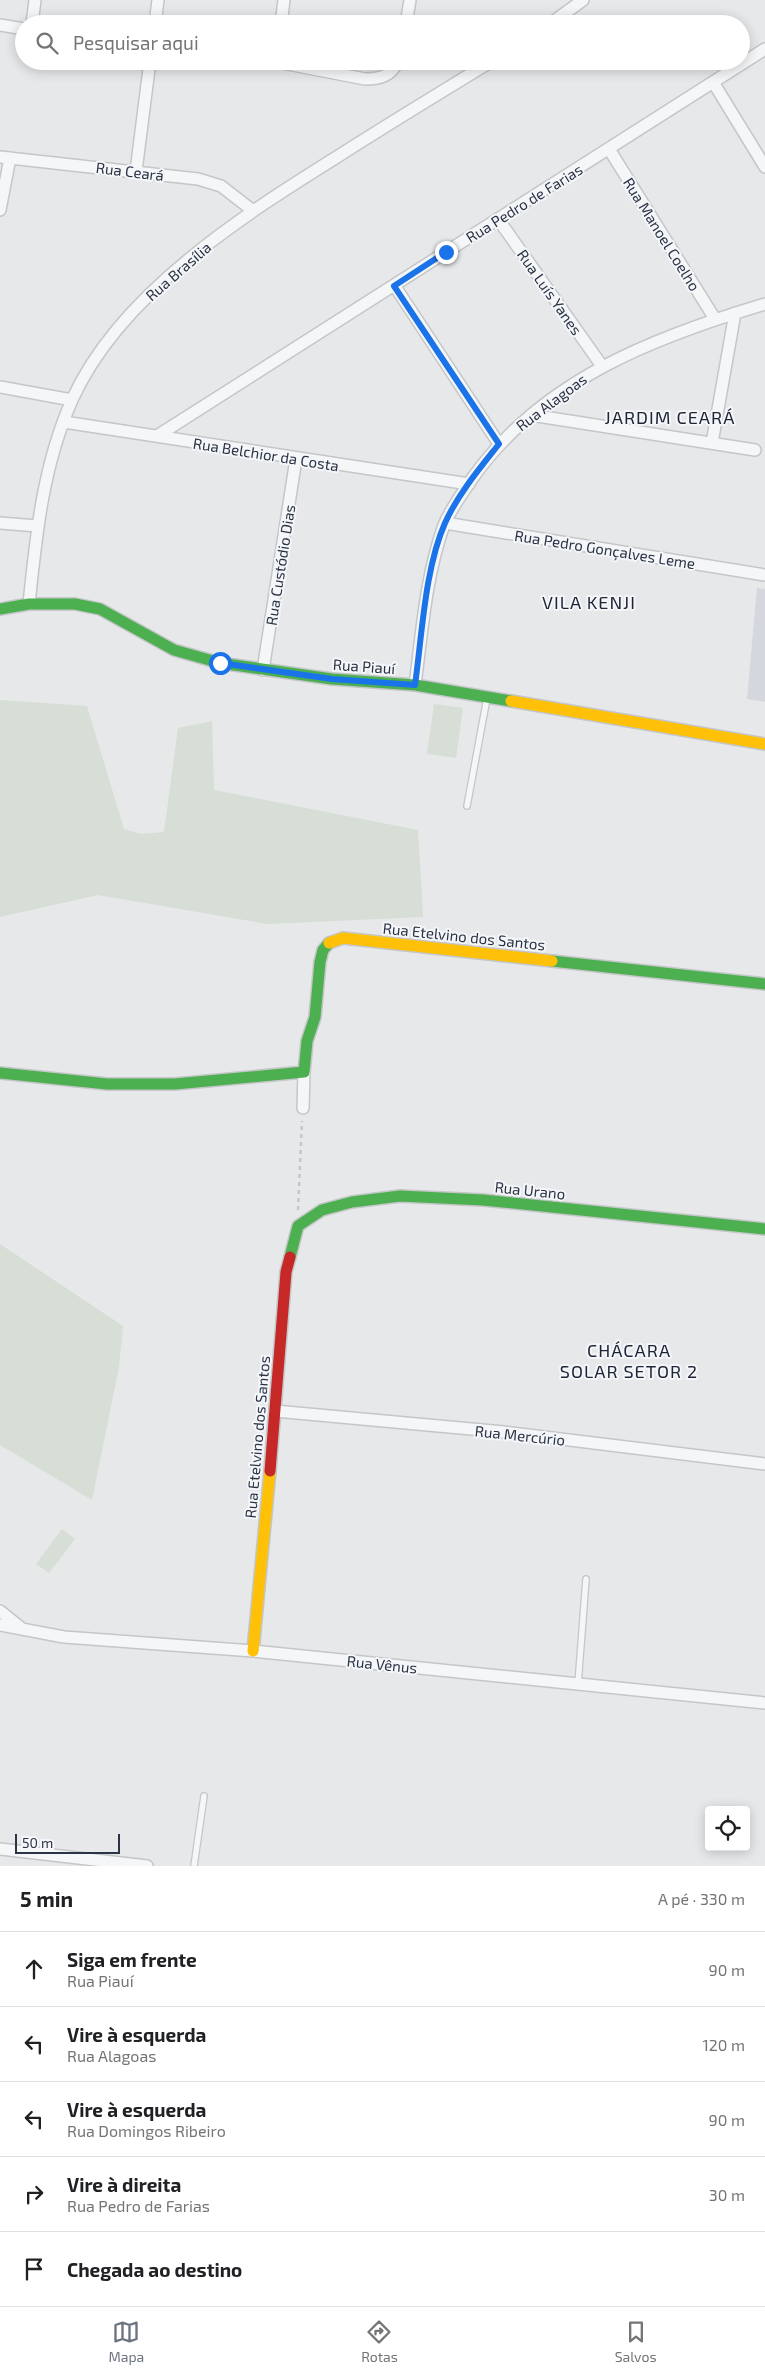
<!DOCTYPE html>
<html lang="pt">
<head>
<meta charset="utf-8">
<style>
  body { margin:0; font-family:"Exo 2",sans-serif; background:#f2f2f2; color:#202124 }
  .controls { position:absolute; right:15px; bottom:15px; display:grid; overflow:hidden; border-radius:5px; box-shadow:0 2px 12px #0003 }
  .controls button { width:45px; height:45px; display:grid; place-items:center; padding:0; border:0; border-bottom:1px solid #e0e0e0; background:#fff; color:#202124; font:25px sans-serif }
  .scale { position:absolute; left:15px; bottom:12px; width:105px; box-sizing:border-box; padding-left:5px; border:2px solid #2b3445; border-top:0; font-size:14px; line-height:18px; white-space:nowrap; color:#2b3445; -webkit-text-stroke:4px #f4f6f9; paint-order:stroke }
  .stop { position:absolute; width:15px; height:15px; margin:-11px; border:4px solid #1a73e8; border-radius:50%; background:#fff }
  .stop.end { background:#1a73e8; border-color:#fff; box-shadow:0 1px 5px #0008 }
  .list { margin:0; padding:0; list-style:none }
  h2 { display:flex; justify-content:space-between; align-items:center; height:65px; margin:0; padding:0 20px; font-size:21px }
  h2 small { font-size:16px; font-weight:400; color:#757577 }
  .list li { display:grid; grid-template-columns:32px 1fr auto; gap:15px; align-items:center; box-sizing:border-box; height:75px; padding:0 20px; border-top:1px solid #e0e0e0 }
  .list b { display:block; font-size:19px; white-space:nowrap }
  .list p { margin:0; font-size:16px; white-space:nowrap; color:#757577 }
  .list em { font-size:16px; font-style:normal; color:#757577 }
  .icon { flex:none; width:28px; height:28px; fill:none; stroke:currentColor; stroke-width:2; stroke-linecap:round; stroke-linejoin:round }
  .map { position:relative; flex:none; width:765px; height:1866px; overflow:hidden }
  .search { position:absolute; background:#fff; box-shadow:0 2px 12px #0003; left:15px; right:15px; top:15px; height:55px; display:flex; align-items:center; gap:12px; box-sizing:border-box; padding:0 18px; border-radius:28px; color:#757577; font-size:19px }
  .sheet { height:440px; background:#fff }
  nav { display:flex; justify-content:space-around; align-items:center; box-sizing:border-box; height:70px; border-top:1px solid #e0e0e0; background:#fff; font-size:14px; color:#757577 }
  nav a { display:grid; justify-items:center; gap:2px }
  nav .on { color:#6c737f }
  .map>svg:first-child { display:block }
  .built { fill:#d4d7dd }
  .green { fill:#d6ded6 }
  .lines { fill:none; stroke-linecap:round; stroke-linejoin:round }
  .lane-casing { stroke:#c4c6c8; stroke-width:8 }
  .street-casing { stroke:#c4c6c8; stroke-width:14 }
  .fast-casing { stroke:#c4c6c8; stroke-width:14 }
  .slow-casing { stroke:#c4c6c8; stroke-width:14 }
  .jam-casing { stroke:#c4c6c8; stroke-width:14 }
  .path { stroke:#c5c6ca; stroke-width:2.5; stroke-dasharray:4 4; stroke-linecap:butt }
  .lane { stroke:#f5f6f7; stroke-width:5.5 }
  .street { stroke:#f5f6f7; stroke-width:11 }
  .fast { stroke:#4caf50; stroke-width:11 }
  .slow { stroke:#ffc107; stroke-width:11 }
  .jam { stroke:#c62828; stroke-width:11 }
  .route { stroke:#1a73e8; stroke-width:6 }
  .labels { text-anchor:middle; dominant-baseline:central; stroke-width:4; stroke-linejoin:round; paint-order:stroke }
  .street-label { font-size:15px; fill:#2b3445; stroke:#f4f6f9 }
  .quarter-label { font-size:18px; letter-spacing:1px; fill:#1d2536; stroke:#f4f6f9 }
</style>
</head>
<body>
<div class="map">
<svg width="765" height="1866" viewBox="0 0 765 1866">
  <rect width="100%" height="100%" fill="#e6e8ea"/>
  <path class="built" d="M757 588 765 589V702L747 699Z"/>
  <path class="green" d="M0 700 87 706 124 829 141 834 164 832 178 728 212 721 214 790 418 830 423 917 267 924 98 895 0 917Z
    M434 704 463 708 456 758 427 754Z
    M0 1244 123 1326 119 1367 92 1500 0 1445Z
    M62 1529 75 1539 49 1573 36 1564Z"/>
  <g class="lines">
    <g class="lane-casing">
      <path id="lane" d="M467 806 487 698
        M578 1684 586 1579
        M194 1866 204 1796"/>
    </g>
    <g class="street-casing">
      <path id="street" d="M32 24 35 0
        M155 24 158 0
        M281 24 284 0
        M406 24 410 0
        M550 24 583 0
        M0 25 24 29
        M272 61 365 79C381 79 391 76 398 61
        M713 82 765 167
        M609 149 715 319
        M0 157 198 179 221 186 252 210
        M136 171 150 61
        M0 210 10 158
        M498 219 602 366
        M394 285 499 444
        M0 387 72 400
        M531 415 755 450
        M64 422 469 484
        M157 436 765 49
        M712 443 735 313
        M0 523 37 526
        M445 523 765 575
        M29 604C36 535 43 465 72 400 120 293 244 215 340 155 390 123 441 92 492 61
        M263 670 296 459
        M415 685C422 631 426 575 444 525 451 508 464 491 474 476 544 379 655 337 765 304
        M303 1108 304 1072
        M275 1411 504 1432 765 1464
        M0 1611 21 1628
        M0 1625 64 1637 253 1651 765 1703
        M0 1849 147 1866"/>
    </g>
    <g class="fast-casing">
      <path id="fast" d="M0 609 29 604H75L100 609 174 650 220 663 332 679 415 685 511 701
        M552 961 765 984
        M0 1073 107 1084H175L304 1072 307 1041 315 1017 320 962 323 950 329 943
        M290 1257 298 1226 322 1210 352 1202 400 1196 483 1200 765 1229"/>
    </g>
    <g class="slow-casing">
      <path id="slow" d="M511 701 765 744
        M329 943 343 938 552 961
        M253 1651 270 1471"/>
    </g>
    <g class="jam-casing">
      <path id="jam" d="M270 1471 286 1272 290 1257"/>
    </g>
    <path class="path" d="M298 1210 302 1121"/>
    <use href="#lane" class="lane"/>
    <use href="#street" class="street"/>
    <use href="#fast" class="fast"/>
    <use href="#slow" class="slow"/>
    <use href="#jam" class="jam"/>
  </g>
  <g class="lines">
    <path class="route" d="M220 663 332 679 415 685C422 635 425 568 445 523 458 494 480 468 499 444L394 286 446 252"/>
  </g>
  <g class="labels">
    <g class="street-label">
      <text transform="translate(130 171) rotate(7)">Rua Ceará</text>
      <text transform="translate(524 203) rotate(-32)">Rua Pedro de Farias</text>
      <text transform="translate(662 234) rotate(58)">Rua Manoel Coelho</text>
      <text transform="translate(178 271) rotate(-41)">Rua Brasília</text>
      <text transform="translate(550 292) rotate(55)">Rua Luís Yanes</text>
      <text transform="translate(551 402) rotate(-37)">Rua Alagoas</text>
      <text transform="translate(266 454) rotate(9)">Rua Belchior da Costa</text>
      <text transform="translate(605 549) rotate(9)">Rua Pedro Gonçalves Leme</text>
      <text transform="translate(280 565) rotate(-81)">Rua Custódio Dias</text>
      <text transform="translate(364 666) rotate(4)">Rua Piauí</text>
      <text transform="translate(464 936) rotate(6)">Rua Etelvino dos Santos</text>
      <text transform="translate(530 1190) rotate(6)">Rua Urano</text>
      <text transform="translate(520 1435) rotate(6)">Rua Mercúrio</text>
      <text transform="translate(257 1437) rotate(-85)">Rua Etelvino dos Santos</text>
      <text transform="translate(382 1664) rotate(6)">Rua Vênus</text>
    </g>
    <g class="quarter-label">
      <text x="670" y="417">JARDIM CEARÁ</text>
      <text x="589" y="602">VILA KENJI</text>
      <text x="629" y="1350">CHÁCARA<tspan x="629" dy="21">SOLAR SETOR 2</tspan></text>
    </g>
  </g>
</svg>
<div class="controls">
<button><svg class="icon" aria-label="locate" viewBox="0 0 24 24"><circle cx="12" cy="12" r="6"/><path d="M12 2v4M12 18v4M2 12h4M18 12h4"/></svg></button>
</div>
<div class="scale">50 m</div>
<div class="stop" style="left:220px;top:663px"></div>
<div class="stop end" style="left:446px;top:252px"></div>
<div class="search"><svg class="icon" aria-label="search" viewBox="0 0 24 24"><circle cx="10" cy="10" r="6"/><path d="M15 15l6 6"/></svg>Pesquisar aqui</div>
</div>
<section class="sheet">
<h2>5 min<small>A pé · 330 m</small></h2>
<ul class="list">
<li><svg class="icon" aria-label="ahead" viewBox="0 0 24 24"><path d="M12 20V5M6 11l6-6 6 6"/></svg><div><b>Siga em frente</b><p>Rua Piauí</p></div><em>90 m</em></li>
<li><svg class="icon" aria-label="left" viewBox="0 0 24 24"><path d="M17 20v-9H6M10 6l-5 5 5 5"/></svg><div><b>Vire à esquerda</b><p>Rua Alagoas</p></div><em>120 m</em></li>
<li><svg class="icon" aria-label="left" viewBox="0 0 24 24"><path d="M17 20v-9H6M10 6l-5 5 5 5"/></svg><div><b>Vire à esquerda</b><p>Rua Domingos Ribeiro</p></div><em>90 m</em></li>
<li><svg class="icon" aria-label="right" viewBox="0 0 24 24"><path d="M7 20v-9h11M14 6l5 5-5 5"/></svg><div><b>Vire à direita</b><p>Rua Pedro de Farias</p></div><em>30 m</em></li>
<li><svg class="icon" aria-label="arrive" viewBox="0 0 24 24"><path d="M6 21V4h12l-3 4 3 4H6"/></svg><div><b>Chegada ao destino</b></div></li>
</ul>
</section>
<nav>
<a class="on"><svg class="icon" aria-label="map" viewBox="0 0 24 24"><path d="M3 6l6-2 6 2 6-2v14l-6 2-6-2-6 2zM9 4v14M15 6v14"/></svg>Mapa</a>
<a><svg class="icon" aria-label="directions" viewBox="0 0 24 24"><path d="M12 3l9 9-9 9-9-9zM9 14v-3h6M13 9l2 2-2 2"/></svg>Rotas</a>
<a><svg class="icon" aria-label="saved" viewBox="0 0 24 24"><path d="M7 4h10v16l-5-4-5 4z"/></svg>Salvos</a>
</nav>
</body>
</html>
